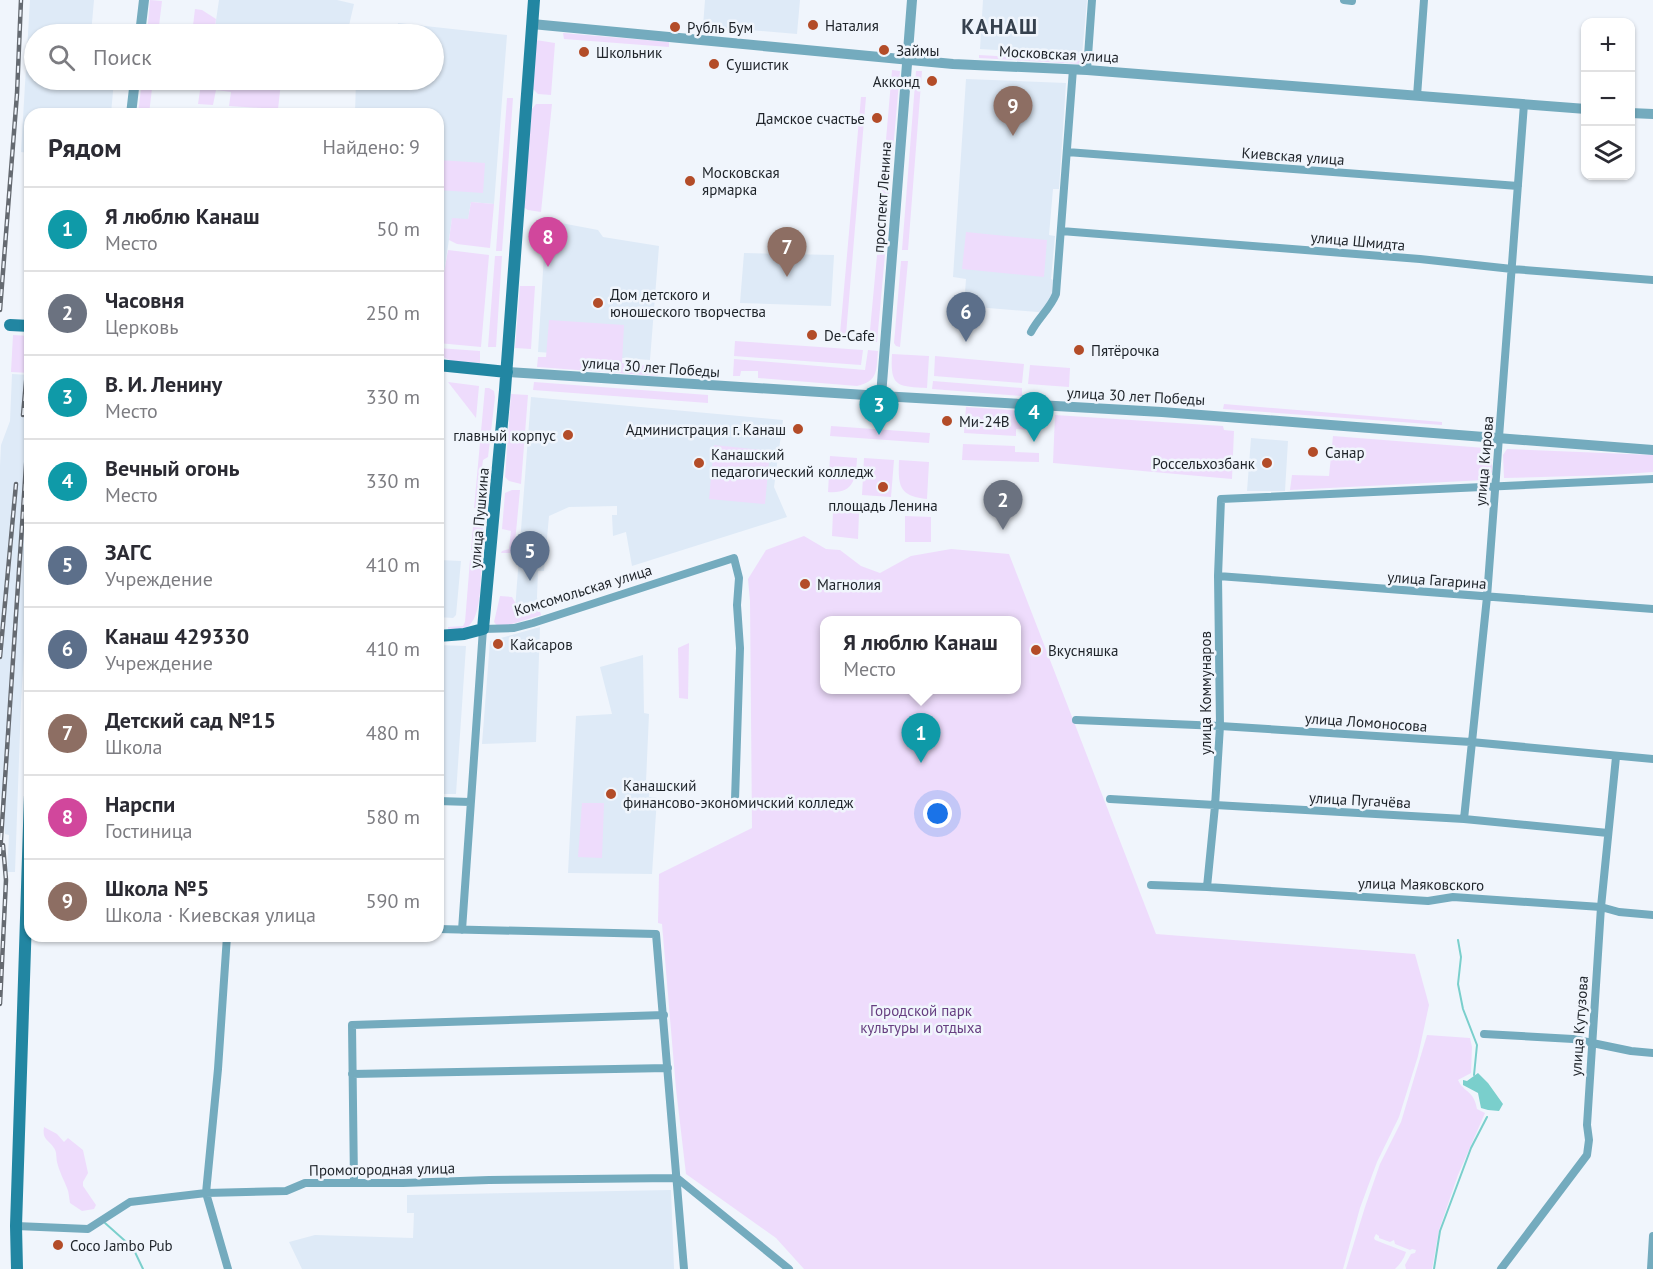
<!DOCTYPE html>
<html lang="ru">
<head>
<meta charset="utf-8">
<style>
  body { margin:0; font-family:"PT Sans",sans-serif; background:#f2f2f3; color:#2b2b33 }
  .controls { position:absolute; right:18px; top:18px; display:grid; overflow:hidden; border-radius:12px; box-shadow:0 2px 4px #0004 }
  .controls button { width:54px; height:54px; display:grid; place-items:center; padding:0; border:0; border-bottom:2px solid #e1e1e2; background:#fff; color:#2b2b33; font:30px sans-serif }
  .you { position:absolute; left:938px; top:814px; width:21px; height:21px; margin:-15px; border:4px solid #fff; border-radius:50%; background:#1a73e8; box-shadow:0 0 0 9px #1a73e833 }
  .badge { display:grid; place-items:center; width:39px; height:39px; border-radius:50%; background:#b34c28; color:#fff; font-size:20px; font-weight:700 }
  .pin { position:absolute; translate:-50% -50px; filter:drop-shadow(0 2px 3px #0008) }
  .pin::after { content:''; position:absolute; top:32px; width:21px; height:18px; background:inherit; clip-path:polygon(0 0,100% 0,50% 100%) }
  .popup { position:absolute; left:820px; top:616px; width:201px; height:78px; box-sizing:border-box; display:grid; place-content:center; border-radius:12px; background:#fff; filter:drop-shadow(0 2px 4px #0005); font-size:20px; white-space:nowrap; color:#7c7c81 }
  .popup b { font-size:22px; color:#2b2b33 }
  .popup::after { content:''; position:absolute; left:50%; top:100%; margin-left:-12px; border:12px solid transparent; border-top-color:#fff }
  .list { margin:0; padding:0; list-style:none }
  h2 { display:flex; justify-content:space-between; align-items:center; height:78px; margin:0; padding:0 24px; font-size:26px }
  h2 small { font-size:20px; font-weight:400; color:#7c7c81 }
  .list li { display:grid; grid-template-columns:39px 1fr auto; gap:18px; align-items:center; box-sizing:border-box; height:84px; padding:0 24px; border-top:2px solid #e1e1e2 }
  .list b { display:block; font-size:22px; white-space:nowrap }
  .list p { margin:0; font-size:20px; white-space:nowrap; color:#7c7c81 }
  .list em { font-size:20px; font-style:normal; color:#7c7c81 }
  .icon { flex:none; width:33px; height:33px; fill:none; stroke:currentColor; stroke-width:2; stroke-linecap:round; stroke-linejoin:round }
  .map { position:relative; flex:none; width:1653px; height:1269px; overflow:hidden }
  .search { position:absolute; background:#fff; box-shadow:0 2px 4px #0004; left:24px; top:24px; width:420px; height:66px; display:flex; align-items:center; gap:15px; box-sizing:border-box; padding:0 21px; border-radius:33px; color:#7c7c81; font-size:22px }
  .panel { position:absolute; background:#fff; box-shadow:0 2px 4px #0004; left:24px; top:108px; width:420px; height:834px; border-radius:18px }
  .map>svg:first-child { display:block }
  .built { fill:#deeaf7 }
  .green { fill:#eedcfc; fill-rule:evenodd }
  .water { fill:#7acfcc }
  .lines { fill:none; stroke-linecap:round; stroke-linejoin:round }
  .stream { stroke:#7acfcc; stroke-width:2 }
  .minor { stroke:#74abbe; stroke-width:8 }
  .tertiary { stroke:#74abbe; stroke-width:10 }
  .secondary { stroke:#2286a2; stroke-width:12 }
  .rail-casing { stroke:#656a71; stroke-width:4.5 }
  .rail { stroke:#f0f5fc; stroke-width:2; stroke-dasharray:7; stroke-linecap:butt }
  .poi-dot { fill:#b34c28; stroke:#f0f5fc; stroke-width:2 }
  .labels { text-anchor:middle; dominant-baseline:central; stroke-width:5; stroke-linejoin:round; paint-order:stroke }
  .poi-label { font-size:15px; fill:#1e2329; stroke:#f0f5fc; text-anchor:start }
  .street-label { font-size:15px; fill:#1e2329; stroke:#f0f5fc }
  .park-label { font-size:15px; fill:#673f81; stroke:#f0f5fc }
  .district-label { font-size:21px; font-weight:bold; letter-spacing:1.5px; fill:#36414e; stroke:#f0f5fc }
</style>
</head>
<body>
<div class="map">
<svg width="1653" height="1269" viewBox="0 0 1653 1269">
  <rect width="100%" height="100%" fill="#f0f5fc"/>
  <path class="built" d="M30 0H94L91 34H34V80H114L111 114H30V153L21 152Z
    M219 0H337L354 4 347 34H214Z
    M705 0H800L797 34 703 26Z
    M983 0H1087L1082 55 980 49Z
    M398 23 507 35 494 204 471 202 468 220 452 219 443 280H438V114H355L356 80H434V34H397Z
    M966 79 1066 83 1059 189H1053L1049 235 1055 236 1051 279 1053 280 1050 313 964 306 966 279 953 277Z
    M546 222 561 223 598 230 603 237 659 246 650 360 538 352Z
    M744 253 834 255 831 306 740 303Z
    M12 374 29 375 25 404H29L30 459V482H28V584L21 703 15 872H7L9 835 5 834 0 792V466L1 445 10 421Z
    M531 397 783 420 774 487 787 517 632 566 626 532 613 536 612 515H617V506L569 507 549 516 544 571H538L537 597 538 604 515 610Z
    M1251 438 1288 441 1285 491H1247Z
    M438 560 461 561 456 615 453 618 438 617Z
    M540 627 536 742 482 744 490 641Z
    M438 645 466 646 456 794H438Z
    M643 655 644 713 649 714 646 782 650 783 649 797 657 798 652 874 568 873 576 716 612 714 600 667Z
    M671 1190 674 1269H302L289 1242 315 1235 413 1238 414 1213H407V1195Z"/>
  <path class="green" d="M150 0 162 1 158 34H147Z
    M195 9 202 10 216 19 214 34H192Z
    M563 33 669 42V47L564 39Z
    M536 40 555 43 551 95 538 94 533 89Z
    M979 55 1082 61V64L979 58Z
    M892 70 900 71 889 195H885V204L889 203 885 244H877Z
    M916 71H922L908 250H902Z
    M142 80H153L149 114H138Z
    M186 80H278L281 82 278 109 229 106 231 92 216 90 213 105 198 104 201 84 186 82Z
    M861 97H866L846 335 840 334Z
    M507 98H513L502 251H496Z
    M536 104H552L541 212 528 210 523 207 532 109Z
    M438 160 485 163 483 193 438 190Z
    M471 202 494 204 490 248 457 244 449 240 452 218 468 219Z
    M966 232 1047 240 1044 277 962 269Z
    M448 250 489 255 481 347 438 343V280L443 279Z
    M885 254 877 342 869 341 877 255Z
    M495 256H502L496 347H488Z
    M901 261H908L900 347 896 346 894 343Z
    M520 286H535L531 349 515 348Z
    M549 320 624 325 622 363 658 367V376L537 367 538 357H546Z
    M13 335 30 336V373L11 372Z
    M735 341 863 350 861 365 734 356Z
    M438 348 480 351V363L451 361 438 354Z
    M868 350 878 351C876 370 879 381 857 386L758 378V371H741L740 376H733L734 359 865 370Z
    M892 354 929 356 927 388C897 386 890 387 892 354Z
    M935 356 1024 364 1022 383 934 376Z
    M1030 365 1070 368 1069 387 1028 384Z
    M933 381 1022 388V396L932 389Z
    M448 382 479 386 476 418Z
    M534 382 708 395V403L533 390Z
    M485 388H489L494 391 495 397 488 457 483 460 481 475 487 478 485 504 481 509 474 508Z
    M511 394 528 395 521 484 509 481 505 477Z
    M1224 404 1442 422V425L1223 409Z
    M966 407 1041 412 1040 431 1016 429V436L964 433Z
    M1055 415 1223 426 1224 430 1234 431 1232 479 1053 463Z
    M831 426 930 433 929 443 830 436Z
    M1333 436 1485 448 1492 454V472L1485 480 1290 490 1292 475 1329 476Z
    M963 444 1015 446V452L1039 453V462L962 460Z
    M714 445 770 451 765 504 709 499Z
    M1507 449 1653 455V472L1611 475 1504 478 1503 455Z
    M830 456 857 458C856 480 853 494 828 492Z
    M864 458 894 460 891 497 862 495Z
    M899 460 929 462 927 499C899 496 898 486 899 460Z
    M512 490H520L514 553H501L502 551 509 549 511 531 502 529 505 493Z
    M833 511 859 513 858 539 832 536Z
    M474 514 484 515 481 550H471Z
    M905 516 931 517V542H905Z
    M804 536 826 549 840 550 861 566 880 573 911 556 951 549 1009 554 1156 934 1415 954 1429 1005 1418 1056 1399 1117 1377 1162 1360 1208 1343 1269H804L776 1238 686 1174 676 1089 662 924 658 923 659 874 752 828 750 601 748 579 766 550ZM825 620H1017V690H825Z
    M477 559 482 563C480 580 482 618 467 627 461 630 454 630 448 630V627L463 626 465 622 470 560Z
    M500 596 512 597 516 604V610L538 604 541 615 499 628 494 622Z
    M689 643 688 699 679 698 678 648Z
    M582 803H604L602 858 578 857Z
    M1427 1035 1470 1038 1472 1047 1471 1073 1458 1080C1464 1093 1474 1090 1477 1109L1485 1113 1458 1175 1439 1230 1432 1269H1406L1405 1265 1411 1254 1415 1253 1416 1250 1412 1249 1410 1250 1395 1244 1394 1240 1390 1242 1379 1238V1236L1376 1234 1374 1238 1375 1240 1406 1252C1404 1259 1400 1264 1395 1269H1346L1365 1207 1380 1164 1401 1122Z
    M44 1127 57 1134 64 1142 68 1138 83 1150 88 1173 83 1182V1186L96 1205 94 1209 82 1211 70 1203C69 1198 69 1192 67 1188 64 1180 59 1171 57 1162 56 1157 57 1152 54 1148 48 1139 42 1140 44 1127Z"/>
  <path class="water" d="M1478 1073 1488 1083 1503 1104 1499 1111 1488 1110 1481 1108 1478 1093 1463 1085V1080L1467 1081Z"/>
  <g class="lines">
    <path class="stream" d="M1458 940 1461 957 1458 984 1463 1009 1477 1045 1474 1075
      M105 1223 133 1248 143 1269
      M1434 1269 1440 1231 1471 1148 1487 1117"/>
    <path class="minor" d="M1344 0 1352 1
      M1087 70 1092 0
      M1417 96 1424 0
      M1067 152 1518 186
      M1061 231 1420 259 1512 269 1653 280
      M1031 332C1038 318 1050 309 1056 294L1073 69
      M1218 576 1653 609
      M1076 720 1220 726 1471 742 1653 759
      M1110 799 1464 819 1608 833
      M438 801 470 802
      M1464 819 1487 597 1524 104
      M1151 885 1207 887 1428 901 1453 897 1601 907 1619 912 1653 915
      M1207 887 1215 806 1220 726 1218 576 1221 499 1653 479
      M438 929 656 934 684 1269
      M462 930 483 629 514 628 533 623 734 558 739 578 737 605 740 648 735 800
      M227 936 218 1069 206 1193 228 1269
      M1484 1034 1573 1039 1631 1051 1653 1053
      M352 1074 668 1068
      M354 1183 352 1025 664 1015
      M16 1226 88 1229 130 1202 206 1193 286 1191 305 1183H403L489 1180 677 1178 789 1269
      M1501 1269 1587 1155 1589 1140 1587 1125 1601 907 1616 757
      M1651 1269 1653 1236"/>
    <path class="tertiary" d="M532 24 953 64 1087 70 1586 109
      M140 34 144 0
      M1630 113 1653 114
      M131 114 135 80
      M506 378 507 372 881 396 1162 412 1653 450
      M881 396 912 0"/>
    <path class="secondary" d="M10 325 30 326
      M438 365 507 372
      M438 636 464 634 483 629 505 390 534 0
      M17 1269 16 1226 30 795"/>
    <g class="rail-casing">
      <path id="rail" d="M0 310 17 94 21 0
        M23 415 30 338
        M0 657 16 484
        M0 854 30 406
        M0 1004 6 880 3 845"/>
    </g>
    <use href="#rail" class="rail"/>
  </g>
  <g class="poi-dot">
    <circle cx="813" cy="25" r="6"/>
    <circle cx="675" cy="27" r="6"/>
    <circle cx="884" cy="50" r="6"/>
    <circle cx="584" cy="52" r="6"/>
    <circle cx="714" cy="64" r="6"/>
    <circle cx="932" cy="81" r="6"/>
    <circle cx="877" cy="118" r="6"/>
    <circle cx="690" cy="181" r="6"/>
    <circle cx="598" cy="303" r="6"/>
    <circle cx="812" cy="335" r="6"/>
    <circle cx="1079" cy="350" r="6"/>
    <circle cx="947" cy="421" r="6"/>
    <circle cx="798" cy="429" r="6"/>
    <circle cx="568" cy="435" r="6"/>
    <circle cx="1313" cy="452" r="6"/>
    <circle cx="699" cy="463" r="6"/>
    <circle cx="1267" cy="463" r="6"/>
    <circle cx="883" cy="487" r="6"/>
    <circle cx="805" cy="584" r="6"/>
    <circle cx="498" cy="644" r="6"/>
    <circle cx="1036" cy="650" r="6"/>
    <circle cx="611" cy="794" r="6"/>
    <circle cx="58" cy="1245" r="6"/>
  </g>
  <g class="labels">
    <g class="poi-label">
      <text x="825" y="25">Наталия</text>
      <text x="687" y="27">Рубль Бум</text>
      <text x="896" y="50">Займы</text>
      <text x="596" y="52">Школьник</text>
      <text x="726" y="64">Сушистик</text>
      <text x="920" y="81" text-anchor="end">Акконд</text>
      <text x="865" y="118" text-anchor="end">Дамское счастье</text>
      <text x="702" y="172">Московская<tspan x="702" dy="17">ярмарка</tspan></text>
      <text x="610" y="294">Дом детского и<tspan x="610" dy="17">юношеского творчества</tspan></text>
      <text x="824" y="335">De-Cafe</text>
      <text x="1091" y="350">Пятёрочка</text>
      <text x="959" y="421">Ми-24В</text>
      <text x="786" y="429" text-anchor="end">Администрация г. Канаш</text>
      <text x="556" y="435" text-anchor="end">главный корпус</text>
      <text x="1325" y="452">Санар</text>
      <text x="711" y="454">Канашский<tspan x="711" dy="17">педагогический колледж</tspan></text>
      <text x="1255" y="463" text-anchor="end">Россельхозбанк</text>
      <text x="883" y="505" text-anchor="middle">площадь Ленина</text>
      <text x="817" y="584">Магнолия</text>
      <text x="510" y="644">Кайсаров</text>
      <text x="1048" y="650">Вкусняшка</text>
      <text x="623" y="785">Канашский<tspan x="623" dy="17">финансово-экономичский колледж</tspan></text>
      <text x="70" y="1245">Coco Jambo Pub</text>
    </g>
    <g class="street-label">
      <text transform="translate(1059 54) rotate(3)">Московская улица</text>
      <text transform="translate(1293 156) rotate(4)">Киевская улица</text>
      <text transform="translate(882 197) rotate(-86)">проспект Ленина</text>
      <text transform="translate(1358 241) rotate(5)">улица Шмидта</text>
      <text transform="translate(651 367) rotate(4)">улица 30 лет Победы</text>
      <text transform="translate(1136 396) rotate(3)">улица 30 лет Победы</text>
      <text transform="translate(1484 461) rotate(-85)">улица Кирова</text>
      <text transform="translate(479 518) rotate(-85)">улица Пушкина</text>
      <text transform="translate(1437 580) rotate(4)">улица Гагарина</text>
      <text transform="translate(583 590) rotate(-17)">Комсомольская улица</text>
      <text transform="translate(1205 693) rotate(-90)">улица Коммунаров</text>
      <text transform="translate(1366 722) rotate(4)">улица Ломоносова</text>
      <text transform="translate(1360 800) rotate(3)">улица Пугачёва</text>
      <text transform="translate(1421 884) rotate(1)">улица Маяковского</text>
      <text transform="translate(1579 1026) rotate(-86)">улица Кутузова</text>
      <text transform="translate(382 1169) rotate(-1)">Промогородная улица</text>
    </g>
    <g class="park-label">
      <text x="921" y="1010">Городской парк<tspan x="921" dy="17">культуры и отдыха</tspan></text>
    </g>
    <g class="district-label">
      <text x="1000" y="26">КАНАШ</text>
    </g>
  </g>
</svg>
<div class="controls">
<button>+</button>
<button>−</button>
<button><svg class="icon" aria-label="layers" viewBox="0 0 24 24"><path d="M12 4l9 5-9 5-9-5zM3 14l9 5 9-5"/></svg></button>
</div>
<div class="you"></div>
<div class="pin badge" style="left:921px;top:763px;background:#0f9aa8">1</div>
<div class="popup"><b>Я люблю Канаш</b>Место</div>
<div class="pin badge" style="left:1003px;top:530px;background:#6b7280">2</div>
<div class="pin badge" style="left:879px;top:435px;background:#0f9aa8">3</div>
<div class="pin badge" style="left:1034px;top:442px;background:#0f9aa8">4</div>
<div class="pin badge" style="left:530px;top:581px;background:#5c6f8a">5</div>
<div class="pin badge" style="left:966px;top:342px;background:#5c6f8a">6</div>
<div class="pin badge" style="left:787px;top:277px;background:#8d6e63">7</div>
<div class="pin badge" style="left:548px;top:267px;background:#d1479c">8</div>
<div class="pin badge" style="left:1013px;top:136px;background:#8d6e63">9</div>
<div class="search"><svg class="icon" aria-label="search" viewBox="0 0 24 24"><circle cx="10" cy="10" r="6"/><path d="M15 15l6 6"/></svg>Поиск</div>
<section class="panel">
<h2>Рядом<small>Найдено: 9</small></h2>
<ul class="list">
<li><span class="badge" style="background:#0f9aa8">1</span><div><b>Я люблю Канаш</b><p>Место</p></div><em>50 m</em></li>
<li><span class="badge" style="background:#6b7280">2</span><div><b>Часовня</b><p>Церковь</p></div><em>250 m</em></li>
<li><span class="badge" style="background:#0f9aa8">3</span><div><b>В. И. Ленину</b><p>Место</p></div><em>330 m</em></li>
<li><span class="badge" style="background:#0f9aa8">4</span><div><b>Вечный огонь</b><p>Место</p></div><em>330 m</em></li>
<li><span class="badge" style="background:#5c6f8a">5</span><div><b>ЗАГС</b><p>Учреждение</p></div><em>410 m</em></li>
<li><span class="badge" style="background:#5c6f8a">6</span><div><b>Канаш 429330</b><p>Учреждение</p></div><em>410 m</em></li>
<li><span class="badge" style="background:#8d6e63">7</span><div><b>Детский сад №15</b><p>Школа</p></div><em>480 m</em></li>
<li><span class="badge" style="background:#d1479c">8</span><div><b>Нарспи</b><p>Гостиница</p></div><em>580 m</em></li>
<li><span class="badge" style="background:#8d6e63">9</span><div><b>Школа №5</b><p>Школа · Киевская улица</p></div><em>590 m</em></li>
</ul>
</section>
</div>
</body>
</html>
